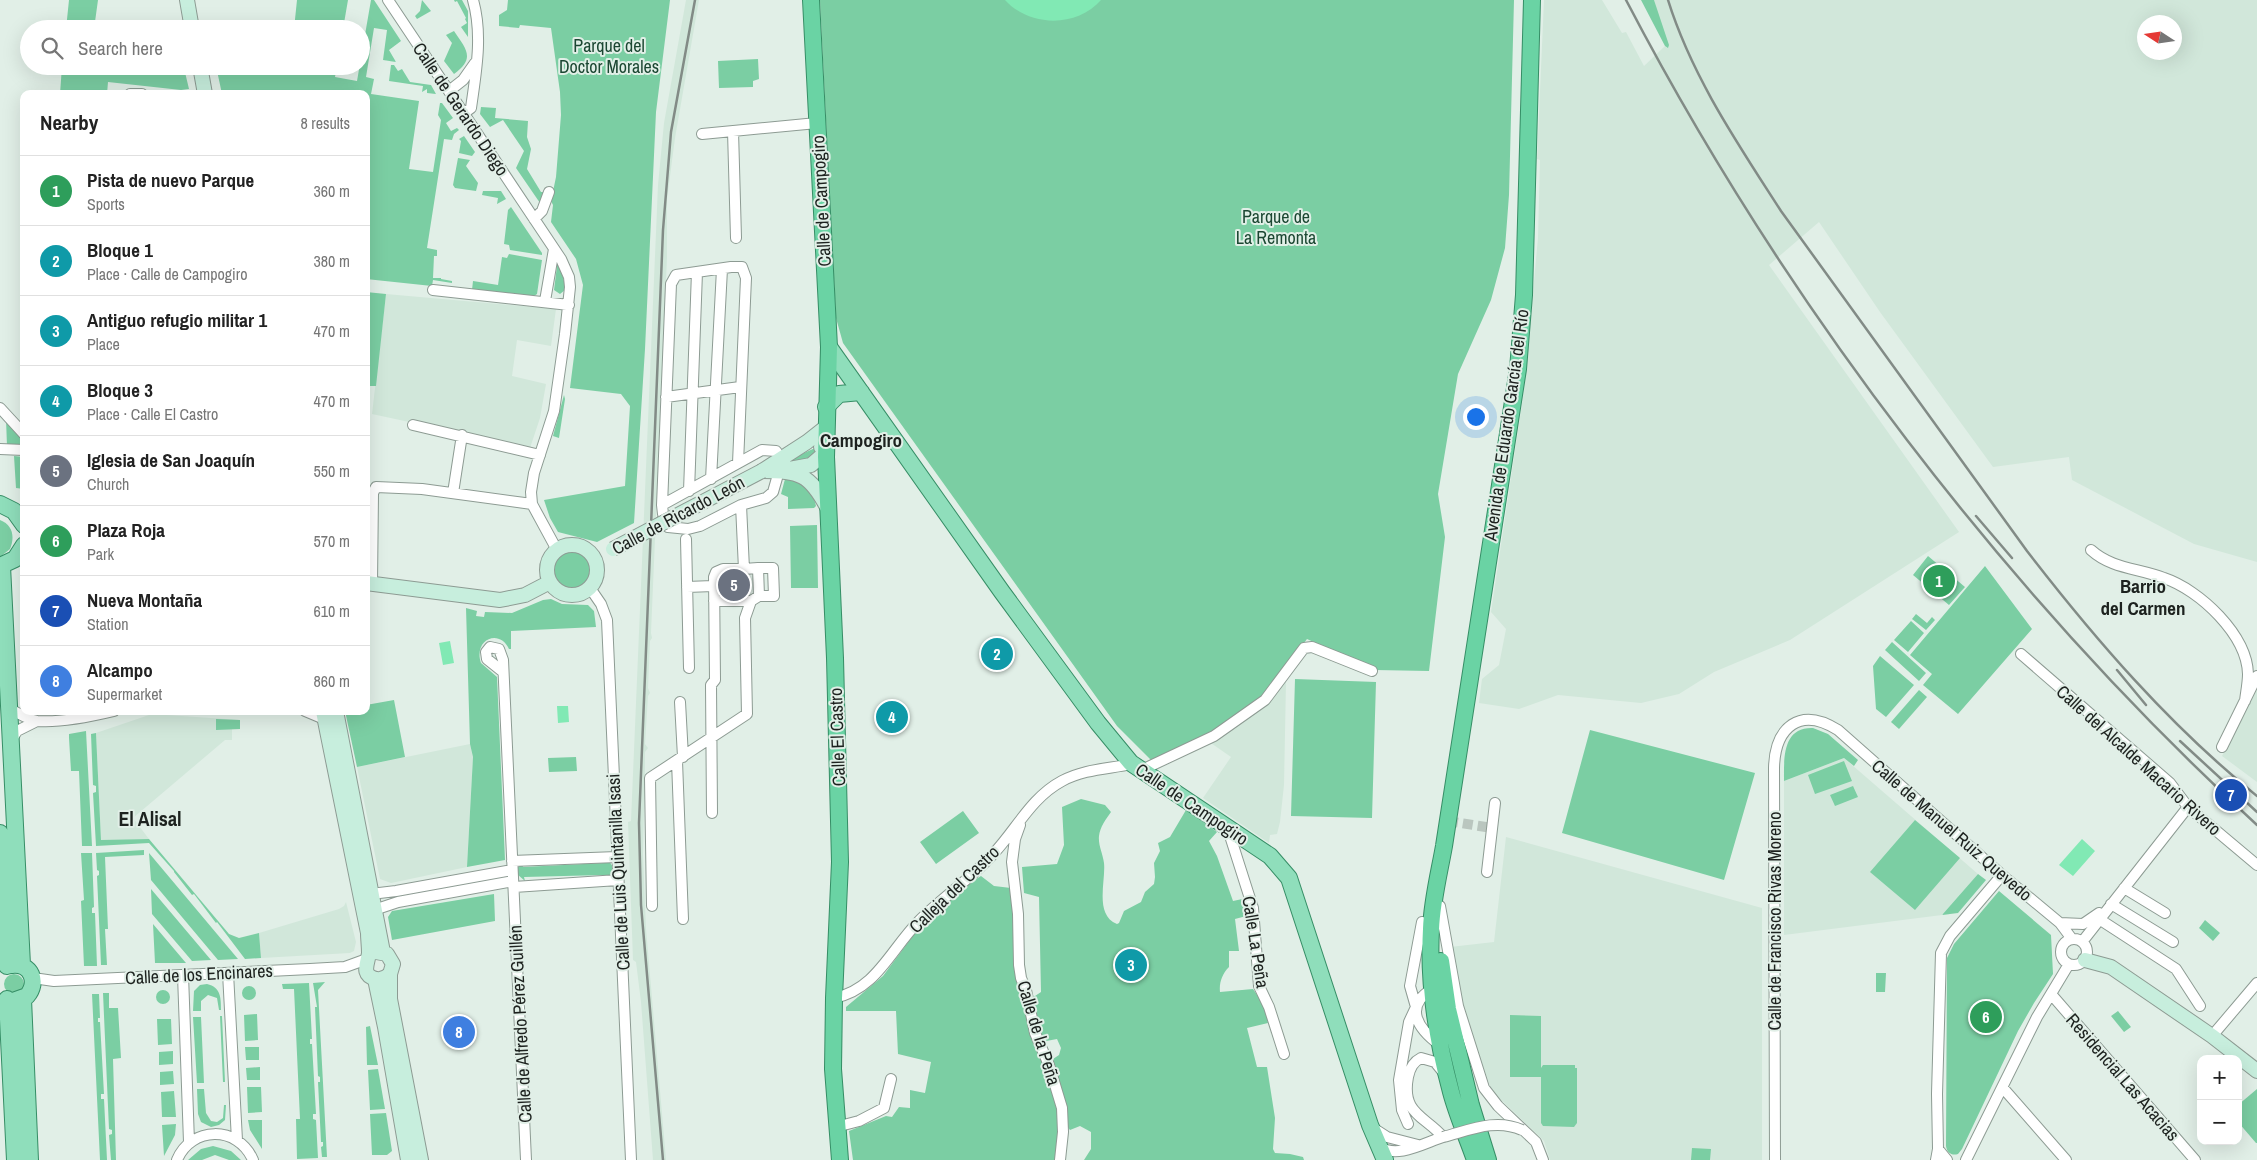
<!DOCTYPE html>
<html lang="en">
<head>
<meta charset="utf-8">
<style>
  body { margin:0; font-family:"Archivo Narrow",sans-serif; background:#f6f6f6; color:#222 }
  .controls { position:absolute; right:15px; bottom:15px; display:grid; overflow:hidden; border-radius:10px; box-shadow:0 5px 20px #0002 }
  .controls button { width:45px; height:45px; display:grid; place-items:center; padding:0; border:0; border-bottom:1px solid #e0e0e0; background:#fff; color:#222; font:25px sans-serif }
  .compass { position:absolute; left:2137px; top:15px; width:45px; height:45px; border-radius:50%; background:#fff; box-shadow:0 5px 20px #0002; rotate:282deg }
  .you { position:absolute; left:1475px; top:416px; width:18px; height:18px; margin:-12px; border:4px solid #fff; border-radius:50%; background:#1a73e8; box-shadow:0 0 0 8px #1a73e833 }
  .badge { display:grid; place-items:center; width:32px; height:32px; border-radius:50%; background:#ab2266; color:#fff; font-size:16px; font-weight:700 }
  .pin { position:absolute; translate:-50% -50%; border:2px solid #fff; box-shadow:0 1px 5px #0006 }
  .list { margin:0; padding:0; list-style:none }
  h2 { display:flex; justify-content:space-between; align-items:center; height:65px; margin:0; padding:0 20px; font-size:21px }
  h2 small { font-size:16px; font-weight:400; color:#767676 }
  .list li { display:grid; grid-template-columns:32px 1fr auto; gap:15px; align-items:center; box-sizing:border-box; height:70px; padding:0 20px; border-top:1px solid #e0e0e0 }
  .list b { display:block; font-size:19px; white-space:nowrap }
  .list p { margin:0; font-size:16px; white-space:nowrap; color:#767676 }
  .list em { font-size:16px; font-style:normal; color:#767676 }
  .icon { flex:none; width:28px; height:28px; fill:none; stroke:currentColor; stroke-width:2; stroke-linecap:round; stroke-linejoin:round }
  .map { position:relative; flex:none; width:2257px; height:1160px; overflow:hidden }
  .search { position:absolute; background:#fff; box-shadow:0 5px 20px #0002; left:20px; top:20px; width:350px; height:55px; display:flex; align-items:center; gap:12px; box-sizing:border-box; padding:0 18px; border-radius:28px; color:#767676; font-size:19px }
  .panel { position:absolute; background:#fff; box-shadow:0 5px 20px #0002; left:20px; top:90px; width:350px; height:625px; border-radius:10px }
  .map>svg:first-child { display:block }
  .built { fill:#d1e7da; fill-rule:evenodd }
  .green { fill:#7bcea3 }
  .water { fill:#81e9b4 }
  .lines { fill:none; stroke-linecap:round; stroke-linejoin:round }
  .minor-tunnel { stroke:#bac6bf; stroke-width:10; stroke-dasharray:10 5; stroke-linecap:butt }
  .minor-casing { stroke:#8d9b93; stroke-width:12 }
  .secondary-casing { stroke:#8d9b93; stroke-width:16 }
  .primary-casing { stroke:#368e66; stroke-width:18 }
  .trunk-casing { stroke:#368e66; stroke-width:18 }
  .minor { stroke:#fff; stroke-width:10 }
  .secondary { stroke:#c7eedd; stroke-width:14 }
  .primary { stroke:#8fdebb; stroke-width:16 }
  .trunk { stroke:#6ad3a4; stroke-width:16 }
  .rail { stroke:#828b86; stroke-width:2.5 }
  .minor-bridge-casing { stroke:#8d9b93; stroke-width:12; stroke-linecap:butt }
  .secondary-bridge-casing { stroke:#8d9b93; stroke-width:16; stroke-linecap:butt }
  .minor-bridge { stroke:#fff; stroke-width:10 }
  .secondary-bridge { stroke:#c7eedd; stroke-width:14 }
  .labels { text-anchor:middle; dominant-baseline:central; stroke-width:4; stroke-linejoin:round; paint-order:stroke }
  .park-label { font-size:18px; fill:#1b4732; stroke:#e1efe7 }
  .street-label { font-size:18px; fill:#1d221f; stroke:#e1efe7 }
  .neighbourhood-label { font-size:19px; font-weight:bold; fill:#1d221f; stroke:#e1efe7 }
  .quarter-label { font-size:20px; font-weight:bold; fill:#1d221f; stroke:#e1efe7 }
</style>
</head>
<body>
<div class="map">
<svg width="2257" height="1160" viewBox="0 0 2257 1160">
  <rect width="100%" height="100%" fill="#e1efe7"/>
  <path class="built" d="M686 0H699L675 138 667 199V257L651 633 652 638 650 641 648 688 650 693 648 696 645 744 648 748 645 752V768L643 854 646 929 666 1160H653L641 1002 636 962 633 960 628 822 631 821 658 185 664 123Z
    M1544 0H1602L1622 33 1626 32 1644 66 1665 46 1667 48 1654 0H2257V562L2194 544 2072 480 2069 457 1993 467 1880 312 1819 222 1769 265 1959 532 1790 640 1714 672 1679 694 1641 703 1558 695 1519 709 1479 703 1482 679 1499 665 1506 629 1491 612 1524 390 1538 238 1540 160 1537 159ZM2144 22H2174V52H2144Z
    M386 294 556 309 551 346 517 340 512 376 546 384 540 418 530 448 372 414Z
    M1282 679 1286 682 1284 785 1280 822 1277 834 1270 835 1269 843 1203 798 1231 757 1208 741Z
    M2257 689V782L2222 756Z
    M152 714 240 720V729H232V740H225L133 818 149 839 101 841 96 733Z
    M470 744 473 757 467 867 391 883 380 879 357 767Z
    M1844 758 1978 874 1942 915 1784 935V781Z
    M1506 837 1762 908V1160H1550L1544 1141 1492 1091 1467 1024 1450 947 1494 942Z
    M346 902 356 942 354 951 350 953 261 958 259 933 339 909 344 906Z"/>
  <path class="green" d="M69 0H98L94 29H66Z
    M297 0H348L343 29H294Z
    M371 0H374L401 41 389 50 396 62 383 60 387 30 374 28 366 77 374 79 371 94 419 101 409 169 433 172 441 120 438 115 440 103H442L453 118 446 123 451 131 457 128 459 130 454 134 452 140 444 139 427 248 437 250V256H434L433 278H441V279L452 281V283L433 280 432 286 366 279V139L369 120H366V94H222L216 66H241L289 72 290 66H337L335 77 357 81Z
    M422 0 431 11 417 19 415 16 420 11Z
    M454 0H462L468 11V37L461 27 467 23 465 19 466 18 457 1 455 2Z
    M508 0H670L656 112 645 349 634 523 597 542 558 532 550 518 544 500 625 486 630 406 621 394 570 388 583 285 576 259 551 222 553 205 551 201 556 177 561 115 560 92 551 28 520 25 519 28 499 26V15L507 10Z
    M820 0H1514L1509 195 1505 248 1491 300 1458 374 1438 494 1445 537 1429 671 1375 670 1307 639 1262 698 1222 726 1153 762 1117 726 843 343 836 318Z
    M1641 0H1654L1669 45 1668 48 1665 46Z
    M454 31C466 49 476 58 454 74L444 61 452 43 446 35Z
    M758 59 759 79 753 81V87L719 88 718 61Z
    M391 65H394L398 71 402 69 410 82 431 85 436 94 427 93V89L422 92 423 86 389 81Z
    M62 66H181L184 68 189 89 181 90 108 82 107 94H60Z
    M481 107 496 108 495 118 528 121 527 137 531 149 527 169 541 192H545L540 203 516 168 524 151 503 120 490 127 480 114Z
    M464 136 475 152 472 156 459 153 461 141 459 139Z
    M458 158 470 160 466 166 478 183 476 191 455 188 453 185Z
    M483 191H501L506 199 497 204 498 198 482 195Z
    M511 207 542 253V255L510 250 509 245 504 244 508 210Z
    M509 254 542 260 537 294 534 296 472 290 473 281 498 285 502 257 507 258Z
    M557 266H559C562 274 565 281 565 290L560 294 554 290Z
    M366 292 386 294 376 386H366Z
    M564 395 565 399 559 438 553 436Z
    M6 419 24 437V448L7 446Z
    M815 448 817 452 807 463H782Z
    M14 456 24 457V489L16 488Z
    M790 478C804 481 814 493 816 506L814 508 788 509V497L781 494 785 479Z
    M0 520C13 525 15 537 10 549L0 557Z
    M817 525 818 588H791L790 526Z
    M554 570a18 18 0 1 1 36 0a18 18 0 1 1-36 0Z
    M1928 556 1965 587 1949 605 1913 575Z
    M1985 566 2032 629 1958 714 1923 685 1932 674 1910 655Z
    M551 599 562 604 588 605 594 611 596 627 511 631V649H509C499 628 473 640 481 663L497 677 505 860 467 867 473 757 470 744 466 608 477 611 476 616 484 617 485 612 512 613 543 600Z
    M1916 614 1927 623 1932 617 1935 620 1926 630 1912 619Z
    M1911 621 1924 633 1908 652 1894 640Z
    M1892 642 1926 673 1919 681 1885 650Z
    M1880 656 1914 685 1886 717 1876 709 1873 666Z
    M1295 679 1376 682 1372 818 1291 816Z
    M1919 690 1927 697 1899 729 1891 722Z
    M394 700 405 757 357 767 345 711H366V705Z
    M216 719 240 720V729L216 730Z
    M1813 728 1828 734 1858 760 1854 766 1844 758 1784 781C1784 759 1782 727 1813 728Z
    M1590 730 1755 773 1724 880 1562 833Z
    M86 731 92 846H82L79 771H71L69 738V734Z
    M96 733 101 840 149 839 229 934 239 938 259 933 261 958 245 959 217 922 216 923 194 894 192 895 174 872V871L149 843 96 846 93 793 96 792V786L93 785 91 734Z
    M576 757 577 771 549 772 548 758Z
    M1844 761 1852 781 1815 794 1808 775Z
    M1853 786 1858 797 1835 806 1830 795Z
    M1081 799 1105 805 1111 812C1106 819 1100 827 1099 836 1098 845 1103 854 1104 863 1106 881 1094 915 1117 924L1119 923 1124 911 1141 902 1145 892 1154 884 1155 877 1154 863 1160 851 1158 843 1170 837 1186 810 1217 832 1209 841 1217 856 1233 901 1247 898 1250 915 1235 919 1239 951H1229V967C1222 974 1219 983 1220 992L1253 989 1265 1006 1268 1023 1247 1028 1257 1067H1267L1275 1118 1273 1149 1275 1153 1290 1154 1303 1157 1304 1160H1084L1091 1149V1132L1080 1126 1070 1130 1066 1125 1053 1059 1059 1055 1061 1048 1057 1039 1041 1042 1032 998 1041 992 1039 897 1024 893 1022 867 1057 864 1064 845 1062 807Z
    M963 811 979 833 936 864 920 842Z
    M1915 820 1960 858 1915 910 1870 872Z
    M144 850V855L105 857 108 929H105L107 965H101L97 876 99 875V871L97 870 96 853Z
    M81 853H92L94 907 92 908V913H95L97 966H84L81 901 84 900Z
    M149 853 238 959 218 960 151 880Z
    M604 860 609 861 613 867 612 874 605 877 604 875 524 877 525 881 517 874V868L522 864 523 867 604 863Z
    M1978 874 1986 880 1958 913 1942 915Z
    M981 876 994 886 1011 888 1015 943 1023 991 1054 1090 1060 1127 1058 1160H853L849 1131 886 1116 892 1117 899 1107 910 1108V1090L925 1093 931 1062 898 1054 896 1011H846V1007L883 976 921 925 960 889Z
    M151 889 211 960 192 961 152 914Z
    M1999 891 2051 935 2053 974 2034 1003 2018 1031 1962 1149 1958 1154C1952 1156 1947 1153 1946 1146L1947 958 1954 944Z
    M494 894 495 921 392 940 388 917 392 911Z
    M2205 920 2220 933 2213 941 2199 928Z
    M153 924 186 963H155Z
    M1876 973H1886L1885 992H1876Z
    M4 984a10 10 0 1 1 20 0a10 10 0 1 1-20 0Z
    M325 982 318 990 327 1157H322L321 1147 323 1146V1142H321L318 1082H320V1077L318 1076 315 1007H317L313 983Z
    M309 983 312 1039H310V1044H312L316 1114H313V1119L316 1120 318 1158 297 1159 296 1119H300L294 989H283L282 984Z
    M207 984C221 987 221 998 221 1010H219L217 998 208 995 201 1001V1011H193L194 991 200 985Z
    M242 993a7 7 0 1 1 14 0a7 7 0 1 1-14 0Z
    M156 997a7 7 0 1 1 14 0a7 7 0 1 1-14 0Z
    M103 993H109V1008H118L121 1058 113 1059 116 1160H111L109 1135 112 1134V1130L109 1129Z
    M92 994H99L100 1018H98V1022H100L104 1094H101V1099H104L107 1160H100Z
    M2118 1011 2131 1027 2124 1032 2111 1016Z
    M257 1014 258 1040 245 1041 244 1015Z
    M1510 1015 1541 1016V1068L1543 1065H1575V1068H1577V1123L1574 1127 1543 1126 1541 1123V1077H1510Z
    M220 1016H222L225 1082H223Z
    M193 1017H201L204 1083H197Z
    M157 1019H171L172 1044 158 1045Z
    M370 1026 378 1065H367L366 1027Z
    M245 1047H259V1060H246Z
    M173 1051V1064L159 1065V1052Z
    M260 1067V1080H247L246 1068Z
    M378 1069 385 1109 370 1110 368 1070Z
    M173 1071 174 1084 160 1085V1072Z
    M247 1087H261L262 1112 248 1113Z
    M197 1089H204L206 1113 211 1121 217 1122 223 1118 224 1105H226L225 1120 219 1125 211 1127 201 1122 198 1114Z
    M2257 1089V1143H2256L2238 1122V1105Z
    M174 1091 176 1117H162L161 1092Z
    M386 1113 392 1151 387 1155H372L370 1114Z
    M248 1120H262V1149L250 1130Z
    M176 1124 175 1135 164 1156 162 1125Z
    M213 1146 231 1151 241 1160H229L215 1155 202 1160H188L201 1149Z
    M1692 1148 1711 1149 1710 1160H1691Z"/>
  <path class="water" d="M1005 0H1101C1077 28 1029 27 1005 0Z
    M450 641 454 663 443 665 439 643Z
    M557 706H568L569 722 558 723Z
    M2082 839 2095 851 2073 876 2059 865Z"/>
  <g class="lines">
    <path class="minor-tunnel" d="M1448 821 1492 828"/>
    <g class="minor-casing">
      <path id="minor" d="M388 0 561 259 569 277 570 287 565 334 554 411 534 473 531 492 532 504 557 550
        M449 91 463 80 475 63
        M130 94H142
        M464 113 471 108C476 72 483 35 473 0
        M733 131 736 238
        M702 134 817 123
        M534 219 542 211 549 192
        M433 290 569 305
        M545 301 554 249
        M666 397 740 387
        M0 408 24 434
        M413 425 540 455
        M0 449 24 450
        M711 479 722 269
        M689 491 697 272
        M453 493 462 435
        M662 505 762 450 776 451 781 458
        M663 514 662 505 671 284 676 275 731 267H742L746 278 738 463
        M662 520 663 523 668 527 688 529 700 526 741 505 766 498 773 492 779 471
        M686 539 689 668
        M2091 550C2112 569 2138 568 2164 578 2200 590 2247 635 2248 674 2248 683 2246 692 2245 701
        M758 568H773L774 596H759
        M372 584 373 493 376 487 422 489 532 504
        M687 587 713 586
        M590 588 601 604 607 620 631 1160
        M714 601H751
        M2021 654 2170 783 2188 807 2257 865
        M502 671 487 659 486 652 490 647 499 649 503 660 526 1160
        M680 702 683 757
        M9 708C17 713 27 719 37 721 59 723 93 716 114 711
        M305 711 324 719
        M11 741 17 731 37 721
        M2222 747 2257 676
        M677 761 683 919
        M1142 772 1146 768 1214 736 1265 700 1304 648 1312 647 1372 671
        M712 813 711 685 715 680 714 577 716 572 723 569H744
        M1020 825 1015 839 1012 862 1018 914 1019 965 1021 978 1026 990 1035 1033 1049 1065 1062 1108 1063 1132 1060 1160
        M1232 830 1231 839 1253 908 1259 986 1269 1007 1284 1054
        M512 861 617 857
        M1487 872 1495 803
        M514 887 618 880
        M2124 888 2165 913
        M371 894 396 891 512 870
        M2111 904 2173 942
        M652 906 650 778 747 714 745 618 751 601 759 596 758 568 744 569 741 505
        M1440 906 1458 1006 1484 1088 1498 1106 1536 1142 1543 1160
        M374 910 398 902 513 881
        M2099 919 2176 969 2200 1006
        M2060 923 2083 924 2099 913
        M2061 952a13 13 0 1 1 26 0a13 13 0 1 1-26 0Z
        M2082 942 2188 807
        M228 973 237 1140
        M183 975 189 1142
        M33 978 54 981 310 969 345 967 367 959
        M1436 990 1432 989C1403 1007 1418 1029 1440 1045
        M2051 994 2195 1160
        M834 998C876 990 891 949 919 921 943 897 972 878 995 852 1017 828 1032 797 1062 781 1084 769 1108 769 1132 764
        M2212 1036 2257 983
        M2003 1088 2066 1160
        M1408 1124 1402 1110 1399 1080 1409 1022 1416 1007 1410 986 1422 922
        M836 1127 859 1121 884 1108 891 1079
        M1373 1128 1387 1137 1418 1145
        M1379 1146C1396 1160 1426 1142 1443 1137 1425 1116 1401 1114 1408 1077 1410 1068 1413 1062 1421 1058L1435 1062 1443 1072
        M1938 1149 1947 1160
        M177 1160C191 1126 238 1125 253 1160
        M1775 1160 1774 768C1775 727 1800 706 1838 730L2002 875 2060 923 2072 939
        M1936 1160 1938 1149 1937 1094 1941 953 1950 936 2002 875
        M1966 1160 2037 1017 2069 964"/>
    </g>
    <g class="secondary-casing">
      <path id="secondary" d="M187 0 192 29
        M200 66 205 94
        M784 470 811 465 826 452 821 447
        M762 471C800 471 810 474 828 509
        M762 471 807 442 826 427
        M547 570a25 25 0 1 1 50 0a25 25 0 1 1-50 0Z
        M366 583 500 600 525 595 550 582
        M323 711 368 933C368 939 369 946 369 953 368 963 360 975 376 979 382 980 386 978 390 974
        M336 711 383 952
        M376 952 387 954 393 964 390 974V999L421 1160
        M2085 960 2111 967 2212 1036 2257 1071
        M375 979 385 1027 408 1160"/>
    </g>
    <g class="primary-casing">
      <path id="primary" d="M829 347 1002 592 1098 723 1131 763 1270 856 1289 878 1370 1125 1385 1160
        M826 407 839 394 861 392
        M0 504 14 511 24 525
        M0 566 15 559 24 545
        M2 566 22 965
        M0 833 7 966
        M12 965C31 963 39 982 27 996L13 1001
        M7 999 15 1160
        M23 999 30 1160"/>
    </g>
    <g class="trunk-casing">
      <path id="trunk" d="M811 0 829 347 826 457 835 658 840 862 834 998 833 1069 840 1160
        M1441 961 1448 1009 1471 1105 1488 1160
        M1475 1160C1467 1137 1457 1115 1451 1092 1437 1040 1428 983 1431 929 1432 901 1439 874 1444 846L1518 369 1524 295 1532 0"/>
    </g>
    <use href="#minor" class="minor"/>
    <use href="#secondary" class="secondary"/>
    <use href="#primary" class="primary"/>
    <use href="#trunk" class="trunk"/>
    <path class="rail" d="M1626 0C1784 303 2006 594 2257 825
      M1668 0C1692 77 1738 144 1781 211L2027 551C2095 639 2169 725 2257 796
      M1976 516 2012 558
      M2117 670 2146 705
      M2180 741 2257 812
      M663 1160 641 905 639 823 663 230 671 132 695 0"/>
    <g class="minor-bridge-casing">
      <path id="minor-bridge" d="M1443 1137C1470 1130 1496 1118 1522 1130"/>
    </g>
    <g class="secondary-bridge-casing">
      <path id="secondary-bridge" d="M613 549 762 471"/>
    </g>
    <use href="#minor-bridge" class="minor-bridge"/>
    <use href="#secondary-bridge" class="secondary-bridge"/>
  </g>
  <g class="labels">
    <g class="park-label">
      <text x="609" y="45">Parque del<tspan x="609" dy="21">Doctor Morales</tspan></text>
      <text x="1276" y="216">Parque de<tspan x="1276" dy="21">La Remonta</tspan></text>
    </g>
    <g class="street-label">
      <text transform="translate(461 109) rotate(56)">Calle de Gerardo Diego</text>
      <text transform="translate(821 201) rotate(-93)">Calle de Campogiro</text>
      <text transform="translate(1506 425) rotate(-82)">Avenida de Eduardo García del Río</text>
      <text transform="translate(678 515) rotate(-28)">Calle de Ricardo León</text>
      <text transform="translate(837 737) rotate(-92)">Calle El Castro</text>
      <text transform="translate(2139 760) rotate(42)">Calle del Alcalde Macario Rivero</text>
      <text transform="translate(1192 804) rotate(34)">Calle de Campogiro</text>
      <text transform="translate(1952 830) rotate(41)">Calle de Manuel Ruiz Quevedo</text>
      <text transform="translate(618 872) rotate(-93)">Calle de Luis Quintanilla Isasi</text>
      <text transform="translate(954 889) rotate(-44)">Calleja del Castro</text>
      <text transform="translate(1774 921) rotate(-90)">Calle de Francisco Rivas Moreno</text>
      <text transform="translate(1256 942) rotate(81)">Calle La Peña</text>
      <text transform="translate(199 974) rotate(-3)">Calle de los Encinares</text>
      <text transform="translate(520 1024) rotate(-93)">Calle de Alfredo Pérez Guillén</text>
      <text transform="translate(1039 1033) rotate(73)">Calle de la Peña</text>
      <text transform="translate(2123 1077) rotate(49)">Residencial Las Acacias</text>
    </g>
    <g class="neighbourhood-label">
      <text x="861" y="440">Campogiro</text>
      <text x="2143" y="586">Barrio<tspan x="2143" dy="22">del Carmen</tspan></text>
    </g>
    <g class="quarter-label">
      <text x="150" y="818">El Alisal</text>
    </g>
  </g>
</svg>
<div class="controls">
<button>+</button>
<button>−</button>
</div>
<svg class="compass" viewBox="-18 -18 36 36"><path d="M0-13l5 13h-10z" fill="#e53935"/><path d="M0 13l5-13h-10z" fill="#767676"/></svg>
<div class="you"></div>
<div class="pin badge" style="left:1939px;top:581px;background:#2e9e5b">1</div>
<div class="pin badge" style="left:997px;top:654px;background:#0f9aa8">2</div>
<div class="pin badge" style="left:1131px;top:965px;background:#0f9aa8">3</div>
<div class="pin badge" style="left:892px;top:717px;background:#0f9aa8">4</div>
<div class="pin badge" style="left:734px;top:585px;background:#6b7280">5</div>
<div class="pin badge" style="left:1986px;top:1017px;background:#2e9e5b">6</div>
<div class="pin badge" style="left:2231px;top:795px;background:#1a4fb4">7</div>
<div class="pin badge" style="left:459px;top:1032px;background:#3f7fe0">8</div>
<div class="search"><svg class="icon" aria-label="search" viewBox="0 0 24 24"><circle cx="10" cy="10" r="6"/><path d="M15 15l6 6"/></svg>Search here</div>
<section class="panel">
<h2>Nearby<small>8 results</small></h2>
<ul class="list">
<li><span class="badge" style="background:#2e9e5b">1</span><div><b>Pista de nuevo Parque</b><p>Sports</p></div><em>360 m</em></li>
<li><span class="badge" style="background:#0f9aa8">2</span><div><b>Bloque 1</b><p>Place · Calle de Campogiro</p></div><em>380 m</em></li>
<li><span class="badge" style="background:#0f9aa8">3</span><div><b>Antiguo refugio militar 1</b><p>Place</p></div><em>470 m</em></li>
<li><span class="badge" style="background:#0f9aa8">4</span><div><b>Bloque 3</b><p>Place · Calle El Castro</p></div><em>470 m</em></li>
<li><span class="badge" style="background:#6b7280">5</span><div><b>Iglesia de San Joaquín</b><p>Church</p></div><em>550 m</em></li>
<li><span class="badge" style="background:#2e9e5b">6</span><div><b>Plaza Roja</b><p>Park</p></div><em>570 m</em></li>
<li><span class="badge" style="background:#1a4fb4">7</span><div><b>Nueva Montaña</b><p>Station</p></div><em>610 m</em></li>
<li><span class="badge" style="background:#3f7fe0">8</span><div><b>Alcampo</b><p>Supermarket</p></div><em>860 m</em></li>
</ul>
</section>
</div>
</body>
</html>
